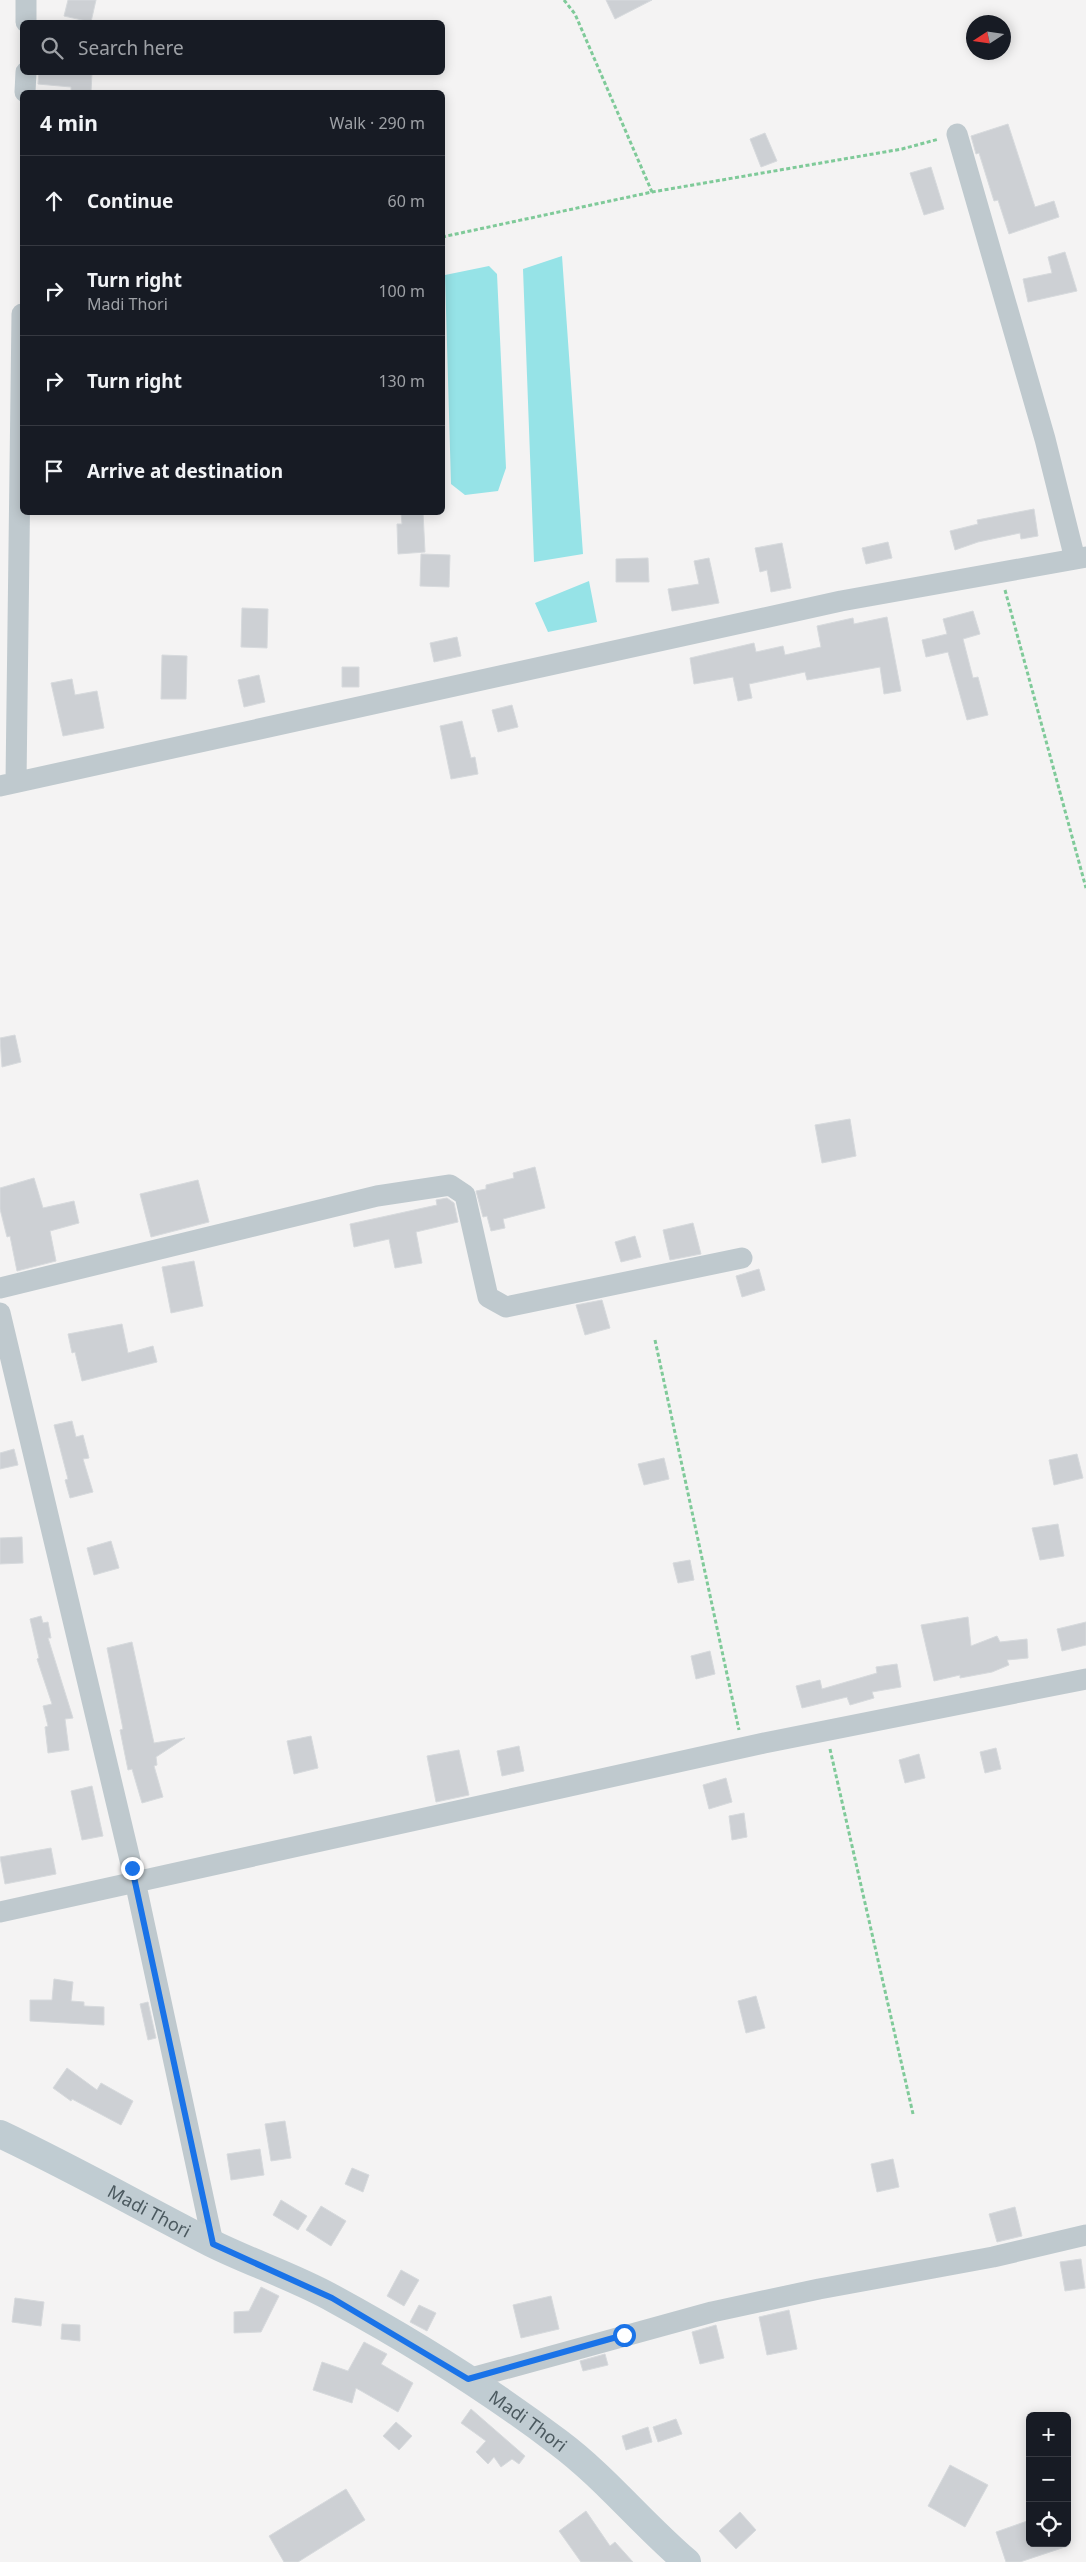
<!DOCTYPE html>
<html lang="en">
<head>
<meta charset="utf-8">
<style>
  body { margin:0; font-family:"Noto Sans",sans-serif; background:#242831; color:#f1f3f6 }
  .controls { position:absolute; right:15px; bottom:15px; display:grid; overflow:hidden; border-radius:8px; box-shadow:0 2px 12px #0003 }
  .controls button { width:45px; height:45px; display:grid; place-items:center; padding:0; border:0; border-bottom:1px solid #363941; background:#171b24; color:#f1f3f6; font:25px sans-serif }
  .compass { position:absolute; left:966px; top:15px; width:45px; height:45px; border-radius:50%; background:#171b24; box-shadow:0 2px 12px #0003; rotate:258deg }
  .stop { position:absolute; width:15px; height:15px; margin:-11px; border:4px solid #1a73e8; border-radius:50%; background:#fff }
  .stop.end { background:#1a73e8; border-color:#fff; box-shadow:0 1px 5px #0008 }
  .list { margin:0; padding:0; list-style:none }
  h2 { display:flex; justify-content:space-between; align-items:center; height:65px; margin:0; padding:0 20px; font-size:21px }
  h2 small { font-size:16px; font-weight:400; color:#9ea1a6 }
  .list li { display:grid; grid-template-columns:32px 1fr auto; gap:15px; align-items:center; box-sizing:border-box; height:90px; padding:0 20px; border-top:1px solid #363941 }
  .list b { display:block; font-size:19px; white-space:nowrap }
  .list p { margin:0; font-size:16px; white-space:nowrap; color:#9ea1a6 }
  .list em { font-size:16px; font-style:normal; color:#9ea1a6 }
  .icon { flex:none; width:28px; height:28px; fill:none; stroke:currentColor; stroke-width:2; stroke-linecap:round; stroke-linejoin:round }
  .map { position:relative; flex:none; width:1086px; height:2562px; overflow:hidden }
  .search { position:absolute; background:#171b24; box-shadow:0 2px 12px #0003; left:20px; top:20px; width:425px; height:55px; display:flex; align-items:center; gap:12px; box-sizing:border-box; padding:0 18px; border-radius:8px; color:#9ea1a6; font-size:19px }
  .panel { position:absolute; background:#171b24; box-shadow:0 2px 12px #0003; left:20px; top:90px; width:425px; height:425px; border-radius:8px }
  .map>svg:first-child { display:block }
  .water { fill:#96e3e7 }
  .building { fill:#cdd0d4; stroke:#d7dadd }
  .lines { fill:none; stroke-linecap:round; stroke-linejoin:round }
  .path { stroke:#7fca99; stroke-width:3; stroke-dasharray:4 2.5; stroke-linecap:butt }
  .minor { stroke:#bfc9ce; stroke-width:21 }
  .secondary { stroke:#c0ccd2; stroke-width:28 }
  .route { stroke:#1a73e8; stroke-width:6 }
  .labels { text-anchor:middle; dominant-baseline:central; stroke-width:4.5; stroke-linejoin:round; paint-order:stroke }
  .street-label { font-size:18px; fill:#4b595f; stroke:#fff }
</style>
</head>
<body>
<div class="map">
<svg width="1086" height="2562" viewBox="0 0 1086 2562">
  <rect width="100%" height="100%" fill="#f4f3f3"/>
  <path class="water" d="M562 256 583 554 534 562 523 269Z
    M489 266 497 274 506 468 498 491 465 495 451 484 445 275Z
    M589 581 597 622 548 632 535 603Z"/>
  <path class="building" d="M68 0H96L91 22 64 16Z
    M606 0H652L615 19Z
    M39 72H92L91 92H71V87L38 84Z
    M1008 124 1035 207 1054 201 1059 217 1009 234 998 200 994 201 979 153 976 154 971 136Z
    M765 133 777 161 761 167 750 139Z
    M931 167 944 209 924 215 910 173Z
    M1065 252 1077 291 1028 302 1023 279 1052 273 1048 257Z
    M1034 509 1038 536 1021 539 1020 533 978 542 955 550 950 531 978 524 977 520Z
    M401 512H423L425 552 398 554 397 524H402Z
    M888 542 892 558 866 564 862 548Z
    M782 543 791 588 771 592 767 570 760 572 755 548Z
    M421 554 450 555 449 587 420 586Z
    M648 558 649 582H616V559Z
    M709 558 719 603 672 611 668 589 699 584 694 561Z
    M242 608 268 609 267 648 241 647Z
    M973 611 980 634 963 639 973 678 978 677 988 715 967 720 948 652 926 657 922 640 947 634 943 619Z
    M887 617 901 691 884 694 880 667 807 680 805 672 749 684 752 698 738 701 733 677 694 684 690 658 754 643 756 652 783 646 785 655 821 647 817 626 853 618 854 624Z
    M457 637 461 656 434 662 430 643Z
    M162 655 187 656 186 699H161Z
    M342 667H359V687H342Z
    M259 675 265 702 244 707 238 680Z
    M72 679 75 695 97 691 104 728 63 736 51 683Z
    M512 705 518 727 498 732 492 710Z
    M462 721 471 758 475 757 478 774 451 779 440 726Z
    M15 1035 21 1062 2 1067 0 1038Z
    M850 1119 856 1156 822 1163 815 1125Z
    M535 1167 545 1208 503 1219 505 1228 491 1231 487 1216 483 1217 476 1191 486 1189V1185L514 1178 513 1173Z
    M34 1178 43 1208 74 1201 79 1223 50 1231 56 1261 17 1271 10 1236 7 1237 0 1209V1188Z
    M198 1180 209 1222 151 1237 140 1194Z
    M447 1198 454 1203 458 1222 416 1232 422 1263 395 1268 389 1239 354 1247 350 1224 437 1205 436 1200Z
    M693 1223 701 1254 670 1260 663 1230Z
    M635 1236 641 1257 621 1262 615 1242Z
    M194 1261 203 1306 171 1313 162 1267Z
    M759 1269 765 1290 742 1297 736 1276Z
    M602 1300 610 1328 585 1335 576 1305Z
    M122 1324 128 1353 153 1346 157 1362 82 1381 75 1352 72 1353 68 1334Z
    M72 1421 76 1437 83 1435 89 1458 83 1459 93 1492 70 1498 65 1480 68 1479 54 1425Z
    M14 1449 18 1465 0 1469V1453Z
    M1077 1454 1083 1478 1054 1485 1049 1460Z
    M664 1458 669 1479 644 1485 638 1464Z
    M1058 1524 1064 1556 1040 1560 1032 1528Z
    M22 1537 23 1563 0 1564V1538Z
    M111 1541 119 1568 94 1575 87 1548Z
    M690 1560 694 1580 678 1583 673 1563Z
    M41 1616 43 1623 48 1622 51 1638H48L73 1718 65 1719 69 1750 48 1753 45 1727 48 1726 43 1706 52 1704 37 1659 39 1658 30 1619Z
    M968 1617 971 1646 997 1636 1000 1642 1027 1639 1028 1658 1007 1660 1009 1665 992 1672 960 1678V1675L934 1681 921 1625Z
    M1086 1622V1645L1062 1651 1057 1629Z
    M132 1642 154 1743 185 1738 156 1757 157 1765 154 1766 163 1797 142 1803 132 1769 128 1770 120 1730 123 1729 107 1648Z
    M710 1651 715 1674 696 1679 691 1656Z
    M897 1664 901 1687 872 1692 874 1698 850 1705 847 1697 802 1708 796 1686 820 1680 822 1689 877 1673 876 1667Z
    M311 1736 318 1768 294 1774 287 1741Z
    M519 1746 524 1771 502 1776 497 1751Z
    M996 1748 1001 1769 985 1773 980 1752Z
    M459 1750 469 1795 436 1802 427 1756Z
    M919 1754 925 1778 905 1783 899 1760Z
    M726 1778 732 1802 709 1809 703 1785Z
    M92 1786 103 1836 82 1840 71 1791Z
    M744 1813 747 1837 732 1840 729 1816Z
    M51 1848 56 1874 5 1884 0 1857Z
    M54 1979 73 1982 71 2001 84 2002V2006L104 2007V2025L30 2021V2000H52Z
    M756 1996 765 2028 746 2033 738 2001Z
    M148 2002 156 2038 148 2040 140 2004Z
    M67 2068 97 2090 101 2083 133 2101 121 2125 72 2099 71 2101 53 2088Z
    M285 2121 291 2158 271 2161 265 2124Z
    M260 2149 264 2175 231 2180 227 2154Z
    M893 2159 899 2187 877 2192 871 2164Z
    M352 2168 369 2175 363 2192 345 2184Z
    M281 2200 307 2216 298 2230 273 2215Z
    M321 2206 346 2221 331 2246 306 2230Z
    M1015 2207 1022 2236 997 2242 989 2214Z
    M1081 2259 1085 2288 1065 2291 1060 2262Z
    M401 2270 419 2280 404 2306 387 2296Z
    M261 2287 279 2296 261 2332 234 2333V2312L249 2311Z
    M551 2296 559 2329 521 2338 513 2305Z
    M15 2298 44 2302 41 2326 12 2322Z
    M419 2305 436 2313 427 2331 410 2322Z
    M789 2310 797 2349 767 2355 759 2317Z
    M62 2324 80 2325V2341L61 2339Z
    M716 2325 724 2358 700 2364 692 2332Z
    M364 2342 387 2354 381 2364 413 2383 398 2412 356 2388 352 2403 313 2390 322 2362 348 2371Z
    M605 2354 608 2365 583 2371 580 2361Z
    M471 2409 525 2456 519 2464 512 2459 501 2467 494 2457 488 2464 476 2452 486 2441 461 2423Z
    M676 2419 682 2434 658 2442 653 2427Z
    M396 2422 412 2436 399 2450 383 2436Z
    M648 2427 652 2442 626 2450 622 2436Z
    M950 2465 988 2485 965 2527 928 2506Z
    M346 2489 365 2520 298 2562H284L269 2536Z
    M586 2511 610 2546 615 2542 633 2562H581L559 2531Z
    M740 2512 756 2530 736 2549 719 2531Z
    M1030 2520V2543H1068V2546L1020 2562H1006L996 2532Z"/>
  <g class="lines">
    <path class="path" d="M564 0 575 14 652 192
      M442 237 652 192 902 149 939 139
      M1005 590 1086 888
      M655 1340 739 1730
      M830 1749 913 2114"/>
    <path class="minor" d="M26 22V0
      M25 92 26 72
      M957 134 1045 439 1075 559
      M16 782 22 314
      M0 786 841 601 1086 557
      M0 1288 377 1196 450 1185 465 1195 488 1297 506 1307 742 1258
      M0 1313 135 1881 213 2243
      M0 1912 764 1743 1086 1679
      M468 2379 712 2312 819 2289 993 2257 1086 2235"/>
    <path class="secondary" id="s1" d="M0 2134C72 2168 141 2207 211 2243 251 2263 295 2277 334 2299 411 2341 488 2389 558 2442 605 2477 642 2524 687 2562"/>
  </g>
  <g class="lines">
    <path class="route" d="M132 1868 213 2244 332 2298 468 2379 624 2335"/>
  </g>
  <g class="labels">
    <g class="street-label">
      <text stroke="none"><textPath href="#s1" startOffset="168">Madi Thori</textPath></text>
      <text stroke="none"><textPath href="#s1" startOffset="602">Madi Thori</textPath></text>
    </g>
  </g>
</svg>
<div class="controls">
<button>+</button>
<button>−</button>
<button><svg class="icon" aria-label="locate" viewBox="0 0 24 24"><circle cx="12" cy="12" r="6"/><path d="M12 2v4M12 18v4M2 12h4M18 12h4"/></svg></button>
</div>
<svg class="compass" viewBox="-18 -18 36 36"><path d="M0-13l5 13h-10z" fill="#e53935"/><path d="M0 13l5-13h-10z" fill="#9ea1a6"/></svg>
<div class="stop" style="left:624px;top:2335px"></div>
<div class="stop end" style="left:132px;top:1868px"></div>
<div class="search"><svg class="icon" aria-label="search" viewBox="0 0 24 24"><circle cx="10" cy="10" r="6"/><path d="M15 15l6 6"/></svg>Search here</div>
<section class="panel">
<h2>4 min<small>Walk · 290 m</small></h2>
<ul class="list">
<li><svg class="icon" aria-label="ahead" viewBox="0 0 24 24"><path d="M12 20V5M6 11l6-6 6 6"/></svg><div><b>Continue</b></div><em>60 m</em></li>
<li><svg class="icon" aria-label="right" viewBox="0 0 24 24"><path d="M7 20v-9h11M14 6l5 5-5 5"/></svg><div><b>Turn right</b><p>Madi Thori</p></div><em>100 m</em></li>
<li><svg class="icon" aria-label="right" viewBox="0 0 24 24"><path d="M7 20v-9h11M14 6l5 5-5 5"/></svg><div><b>Turn right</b></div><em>130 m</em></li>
<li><svg class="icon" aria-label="arrive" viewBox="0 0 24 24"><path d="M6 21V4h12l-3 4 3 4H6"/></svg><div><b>Arrive at destination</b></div></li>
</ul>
</section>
</div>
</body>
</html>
